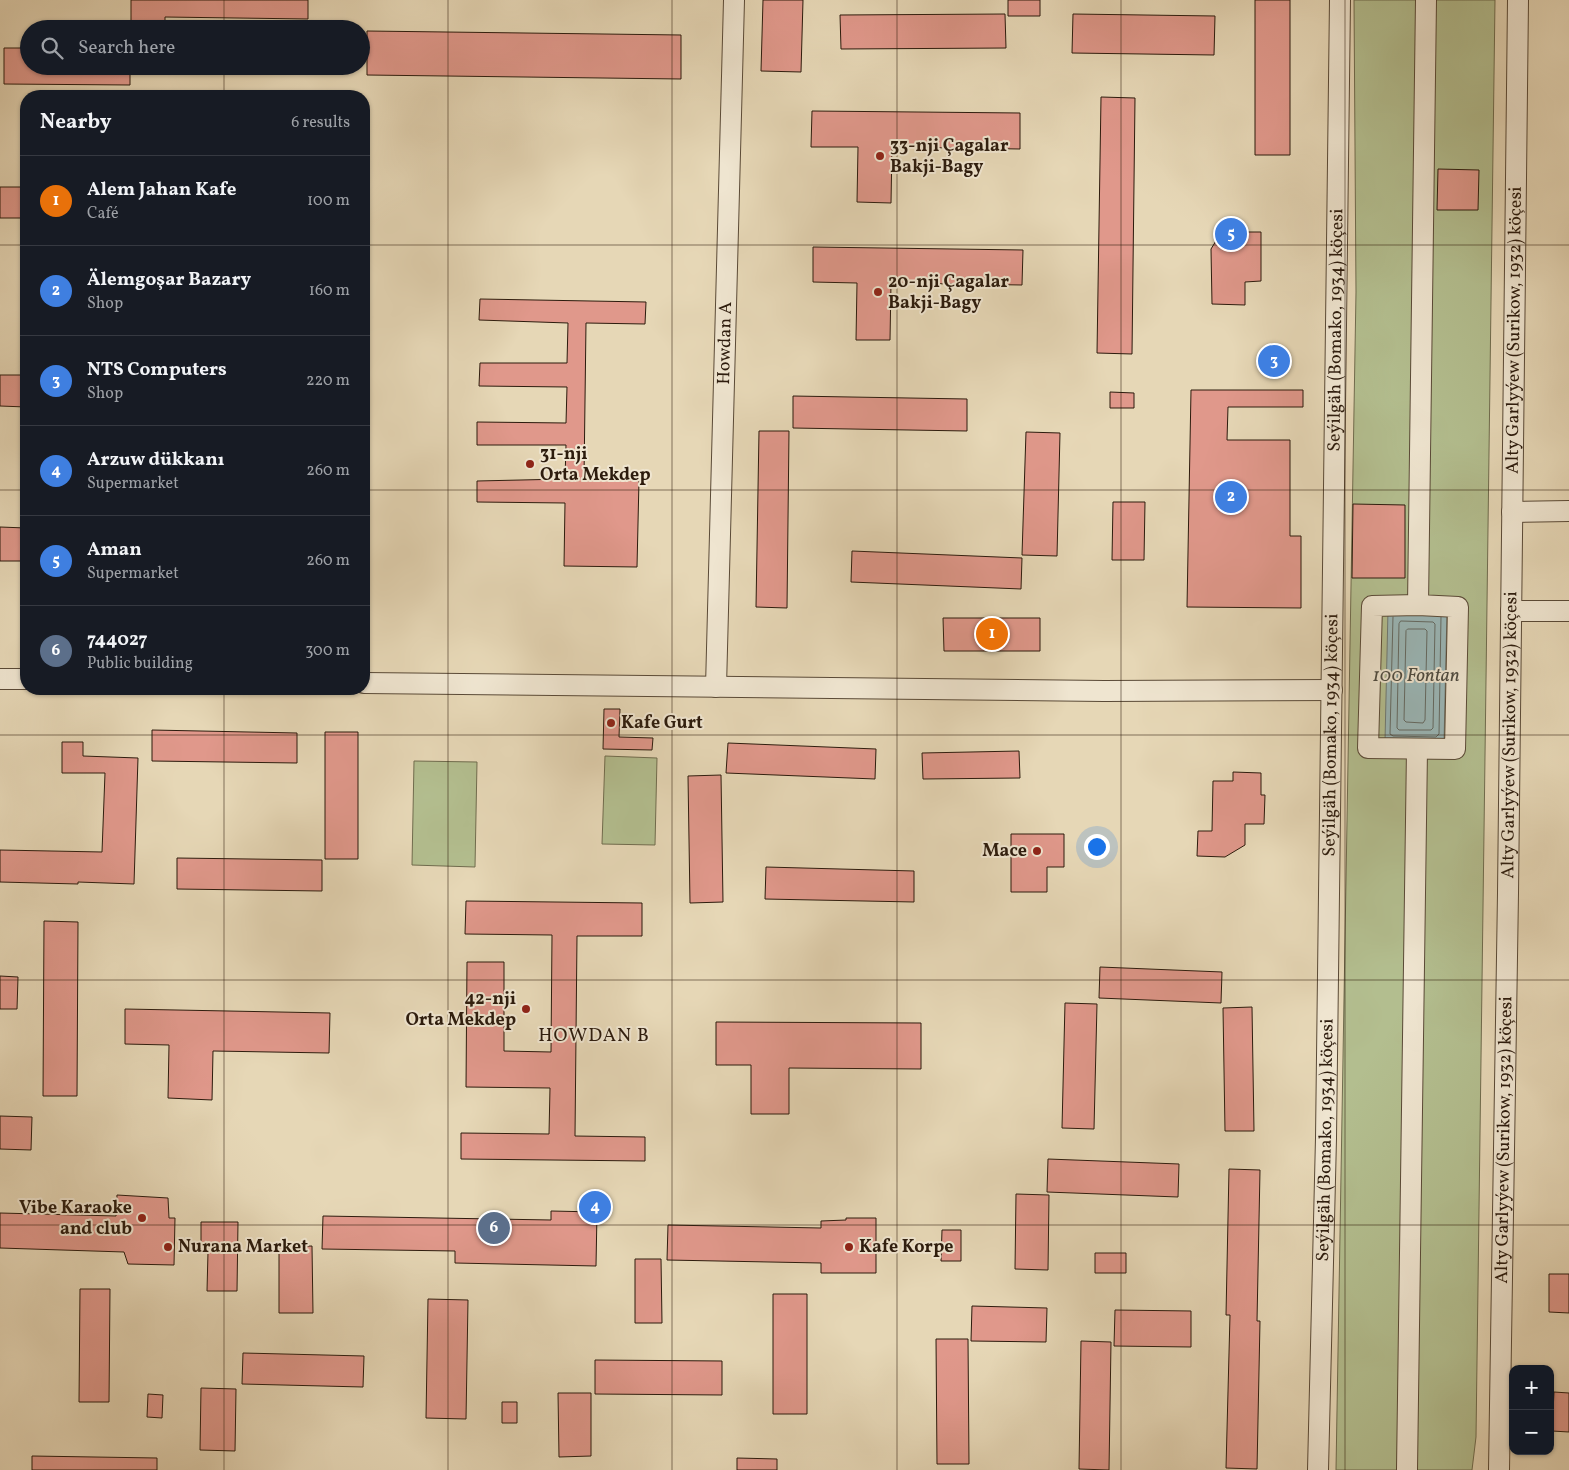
<!DOCTYPE html>
<html lang="en">
<head>
<meta charset="utf-8">
<style>
  body { margin:0; font-family:Vollkorn,serif; background:#242831; color:#f1f3f6 }
  .controls { position:absolute; right:15px; bottom:15px; display:grid; overflow:hidden; border-radius:10px; box-shadow:0 1px 4px #0004 }
  .controls button { width:45px; height:45px; display:grid; place-items:center; padding:0; border:0; border-bottom:1px solid #363941; background:#171b24; color:#f1f3f6; font:25px sans-serif }
  .you { position:absolute; left:1096px; top:846px; width:18px; height:18px; margin:-12px; border:4px solid #fff; border-radius:50%; background:#1a73e8; box-shadow:0 0 0 8px #1a73e833 }
  .badge { display:grid; place-items:center; width:32px; height:32px; border-radius:50%; background:#db2777; color:#fff; font-size:16px; font-weight:700 }
  .pin { position:absolute; translate:-50% -50%; border:2px solid #fff; box-shadow:0 1px 5px #0006 }
  .list { margin:0; padding:0; list-style:none }
  h2 { display:flex; justify-content:space-between; align-items:center; height:65px; margin:0; padding:0 20px; font-size:21px }
  h2 small { font-size:16px; font-weight:400; color:#9ea1a6 }
  .list li { display:grid; grid-template-columns:32px 1fr auto; gap:15px; align-items:center; box-sizing:border-box; height:90px; padding:0 20px; border-top:1px solid #363941 }
  .list b { display:block; font-size:19px; white-space:nowrap }
  .list p { margin:0; font-size:16px; white-space:nowrap; color:#9ea1a6 }
  .list em { font-size:16px; font-style:normal; color:#9ea1a6 }
  .icon { flex:none; width:28px; height:28px; fill:none; stroke:currentColor; stroke-width:2; stroke-linecap:round; stroke-linejoin:round }
  .map { position:relative; flex:none; width:1569px; height:1470px; overflow:hidden }
  .search { position:absolute; background:#171b24; box-shadow:0 1px 4px #0004; left:20px; top:20px; width:350px; height:55px; display:flex; align-items:center; gap:12px; box-sizing:border-box; padding:0 18px; border-radius:28px; color:#9ea1a6; font-size:19px }
  .panel { position:absolute; background:#171b24; box-shadow:0 1px 4px #0004; left:20px; top:90px; width:350px; height:605px; border-radius:20px }
  .map>svg:first-child { display:block }
  .green { fill:#b3be8f; stroke:#706c4e }
  .water { fill:#9ab7b8; stroke:#6e7974 }
  .lines { fill:none; stroke-linecap:round; stroke-linejoin:round }
  .shore { stroke:#636962; stroke-width:1 }
  .building { fill:#e0988b; stroke:#2c1b0d }
  .minor-casing { stroke:#5a4a37; stroke-width:22 }
  .minor { stroke:#efe5d0; stroke-width:20 }
  .grid { fill:none; stroke:#2c1b0d; stroke-width:1; stroke-opacity:0.55 }
  .poi-dot { fill:#8f2418; stroke:#efe5d0; stroke-width:2 }
  .labels { text-anchor:middle; dominant-baseline:central; stroke-width:4; stroke-linejoin:round; paint-order:stroke }
  .poi-label { font-size:18px; font-weight:bold; fill:#2c1b0d; stroke:#efe5d0; text-anchor:start }
  .street-label { font-size:18px; fill:#2c1b0d; stroke:#efe5d0 }
  .water-label { font-size:19px; font-style:italic; fill:#4d4a40; stroke:#efe5d0 }
  .neighbourhood-label { font-size:19px; letter-spacing:1px; fill:#2c1b0d; stroke:#efe5d0 }
</style>
</head>
<body>
<div class="map">
<svg width="1569" height="1470" viewBox="0 0 1569 1470">
  <rect width="100%" height="100%" fill="#e6d7b6"/>
  <filter id="stains"><feTurbulence type="fractalNoise" baseFrequency=".004" numOctaves="4"/><feColorMatrix values="0 0 0 0 .2 0 0 0 0 .09 0 0 0 0 .02 0 0 0 .5 -.17"/></filter>
  <radialGradient id="worn" r=".72"><stop offset=".6" stop-color="#630" stop-opacity="0"/><stop offset="1" stop-color="#630" stop-opacity=".3"/></radialGradient>
  <path class="green" d="M1354 0H1495L1476 1437 1472 1470H1336L1356 292Z
    M605 756 657 758 655 845 602 844Z
    M414 761 477 762 475 867 412 865Z"/>
  <path class="water" d="M1388 610 1447 611 1444 742 1385 741Z"/>
  <g class="lines">
    <path class="shore" d="M1393 617 1390 734 1393 736 1436 737 1439 734 1441 617
      M1401 621 1433 622 1435 624 1433 728 1431 730H1399L1397 728 1399 624Z
      M1408 629H1425L1427 631 1425 720 1423 723 1406 722 1404 720 1406 631Z"/>
  </g>
  <path class="building" d="M131 0H308V19L165 17V29H131Z
    M763 0H803L801 72 761 71Z
    M1008 0H1040V16H1008Z
    M1255 0H1290V155H1255Z
    M1005 14 1006 48 841 49 840 15Z
    M1073 14 1215 16 1214 55 1072 53Z
    M367 31 681 35V79L367 75Z
    M4 48H29V66H130V85L4 84Z
    M1101 97 1135 98 1132 354 1097 353Z
    M812 111 1020 113V149L892 147 891 203 857 202 858 147H811Z
    M1438 169 1479 170 1478 210H1437Z
    M0 187H26V218H0Z
    M1232 232H1261V281L1245 282V305L1212 304 1211 249 1219 236Z
    M813 247 1023 250 1022 285 891 283 890 340H856L857 283 813 282Z
    M480 299 646 302 645 324 586 323 584 478 639 480 637 567 564 566 565 503 477 502V481L565 479 566 445H477V422L566 423 567 387 479 386 480 363H567L568 323 479 320Z
    M0 375H26V407L0 406Z
    M1191 390H1303V407H1228L1227 440H1290V536H1301V608L1187 607Z
    M1110 392 1134 393V408H1110Z
    M793 396 967 399V431L793 428Z
    M759 431H789L787 608 756 607Z
    M1026 432 1060 433 1057 556 1022 555Z
    M1113 502H1145L1144 560H1112Z
    M1353 504 1405 505V578H1352Z
    M0 527 26 528V561H0Z
    M852 551 1022 558 1021 589 851 582Z
    M943 618H1040V651H944Z
    M604 709H620L619 737 653 738 652 750 603 749Z
    M152 730 297 733V763L152 761Z
    M325 732H358V859H325Z
    M62 742H83V756L138 758 134 884 78 882V884L0 882V850L102 852 105 773H62Z
    M728 743 876 749 875 779 726 773Z
    M1019 751 1020 778 923 779 922 753Z
    M1233 772 1261 773V795H1265L1264 824H1245V845L1225 857 1197 856 1198 831H1212L1213 781H1233Z
    M721 775 723 902 690 903 688 776Z
    M1011 834H1064V867H1047V892H1011Z
    M177 858 322 860V891L177 889Z
    M766 867 914 871V902L765 899Z
    M466 901 642 903V936H577L575 1136 645 1137V1161L461 1159V1133L549 1134 550 1088 466 1087 467 962H504V1051L551 1052 552 935 465 934Z
    M44 921 78 922 77 1096H43Z
    M1100 967 1222 972 1221 1003 1099 998Z
    M0 976 18 977 17 1009H0Z
    M1065 1003 1097 1004 1094 1129 1062 1128Z
    M1252 1007 1254 1131H1225L1223 1008Z
    M125 1009 330 1013 329 1053 213 1051 212 1100 168 1098 169 1045 125 1044Z
    M716 1022 921 1023V1069L789 1068V1114H751V1065H716Z
    M0 1116 32 1117 31 1150 0 1149Z
    M1048 1159 1179 1164 1178 1197 1047 1192Z
    M1229 1169 1260 1170 1257 1321H1260L1257 1469 1226 1468 1230 1315H1226Z
    M1016 1194 1049 1195 1048 1270 1015 1269Z
    M117 1195 168 1198 169 1218H175L174 1265 128 1264 124 1252 0 1248V1213L116 1216Z
    M551 1211 597 1212 596 1266 455 1263V1251L322 1249 323 1216 551 1220Z
    M846 1218H876V1273H821V1263L667 1260 668 1225 821 1228V1221L846 1220Z
    M201 1222H238L237 1291H207L208 1252H201Z
    M942 1230H961V1261H941Z
    M312 1246 313 1313H279V1247Z
    M1095 1253H1126V1273H1095Z
    M635 1259H661L662 1323H635Z
    M1549 1274H1569V1313L1549 1312Z
    M80 1289H110L109 1402H79Z
    M773 1294H807V1414H773Z
    M428 1299 468 1300 466 1419 426 1418Z
    M972 1306 1047 1308 1046 1342 971 1341Z
    M1115 1310 1191 1311V1347L1114 1346Z
    M936 1339H968L969 1464H937Z
    M1081 1341 1111 1342 1109 1470 1079 1469Z
    M243 1353 364 1356 363 1387 242 1384Z
    M595 1360 722 1361V1395L595 1394Z
    M201 1388 236 1389 235 1451 200 1450Z
    M1554 1392 1569 1393V1432L1552 1431Z
    M558 1393H591V1456L559 1457Z
    M148 1394 163 1395 162 1418 147 1417Z
    M502 1402H517V1423H502Z
    M32 1456 157 1458V1470H32Z
    M737 1458 777 1459V1470H737Z"/>
  <g class="lines">
    <g class="minor-casing">
      <g id="minor">
        <path d="M1512 512 1569 511"/>
        <path d="M1418 605 1458 607 1455 749 1368 748 1372 606 1418 605 1426 0"/>
        <path d="M1511 611H1569"/>
        <path d="M0 679H26"/>
        <path d="M364 683 1104 691 1332 690"/>
        <path id="s1" d="M716 687 734 0"/>
        <path id="s2" d="M1318 1470 1326 1138 1340 0"/>
        <path d="M1407 1470 1417 749"/>
        <path id="s3" d="M1499 1470 1508 893 1518 0"/>
      </g>
    </g>
    <use href="#minor" class="minor"/>
  </g>
  <path class="grid" d="M224 0V29M448 0V1470M672 0V1470M897 0V1470M1121 0V1470M1345 0V1470M224 66V96M0 245H26M364 245H1569M0 490H26M364 490H1569M224 689V1470M0 735H1569M0 980H1569M0 1225H1569"/>
  <g class="poi-dot">
    <circle cx="880" cy="156" r="5"/>
    <circle cx="878" cy="292" r="5"/>
    <circle cx="530" cy="464" r="5"/>
    <circle cx="611" cy="723" r="5"/>
    <circle cx="1037" cy="851" r="5"/>
    <circle cx="526" cy="1009" r="5"/>
    <circle cx="142" cy="1218" r="5"/>
    <circle cx="168" cy="1247" r="5"/>
    <circle cx="849" cy="1247" r="5"/>
  </g>
  <g class="labels">
    <g class="poi-label">
      <text x="890" y="146">33-nji Çagalar<tspan x="890" dy="21">Bakji-Bagy</tspan></text>
      <text x="888" y="282">20-nji Çagalar<tspan x="888" dy="21">Bakji-Bagy</tspan></text>
      <text x="540" y="454">31-nji<tspan x="540" dy="21">Orta Mekdep</tspan></text>
      <text x="621" y="723">Kafe Gurt</text>
      <text x="1027" y="851" text-anchor="end">Mace</text>
      <text x="516" y="999" text-anchor="end">42-nji<tspan x="516" dy="21">Orta Mekdep</tspan></text>
      <text x="132" y="1208" text-anchor="end">Vibe Karaoke<tspan x="132" dy="21">and club</tspan></text>
      <text x="178" y="1247">Nurana Market</text>
      <text x="859" y="1247">Kafe Korpe</text>
    </g>
    <g class="street-label">
      <text stroke="none"><textPath href="#s2" startOffset="1140">Seýilgäh (Bomako, 1934) köçesi</textPath></text>
      <text stroke="none"><textPath href="#s3" startOffset="1140">Alty Garlyýew (Surikow, 1932) köçesi</textPath></text>
      <text stroke="none"><textPath href="#s1" startOffset="344">Howdan A</textPath></text>
      <text stroke="none"><textPath href="#s2" startOffset="735">Seýilgäh (Bomako, 1934) köçesi</textPath></text>
      <text stroke="none"><textPath href="#s3" startOffset="735">Alty Garlyýew (Surikow, 1932) köçesi</textPath></text>
      <text stroke="none"><textPath href="#s2" startOffset="330">Seýilgäh (Bomako, 1934) köçesi</textPath></text>
      <text stroke="none"><textPath href="#s3" startOffset="330">Alty Garlyýew (Surikow, 1932) köçesi</textPath></text>
    </g>
    <g class="water-label">
      <text x="1416" y="676">100 Fontan</text>
    </g>
    <g class="neighbourhood-label">
      <text x="594" y="1036">HOWDAN B</text>
    </g>
  </g>
  <rect width="100%" height="100%" filter="url(#stains)"/>
  <rect width="100%" height="100%" fill="url(#worn)"/>
</svg>
<div class="controls">
<button>+</button>
<button>−</button>
</div>
<div class="you"></div>
<div class="pin badge" style="left:992px;top:634px;background:#e8710a">1</div>
<div class="pin badge" style="left:1231px;top:497px;background:#3f7fe0">2</div>
<div class="pin badge" style="left:1274px;top:361px;background:#3f7fe0">3</div>
<div class="pin badge" style="left:595px;top:1207px;background:#3f7fe0">4</div>
<div class="pin badge" style="left:1231px;top:234px;background:#3f7fe0">5</div>
<div class="pin badge" style="left:494px;top:1228px;background:#5c6f8a">6</div>
<div class="search"><svg class="icon" aria-label="search" viewBox="0 0 24 24"><circle cx="10" cy="10" r="6"/><path d="M15 15l6 6"/></svg>Search here</div>
<section class="panel">
<h2>Nearby<small>6 results</small></h2>
<ul class="list">
<li><span class="badge" style="background:#e8710a">1</span><div><b>Alem Jahan Kafe</b><p>Café</p></div><em>100 m</em></li>
<li><span class="badge" style="background:#3f7fe0">2</span><div><b>Älemgoşar Bazary</b><p>Shop</p></div><em>160 m</em></li>
<li><span class="badge" style="background:#3f7fe0">3</span><div><b>NTS Computers</b><p>Shop</p></div><em>220 m</em></li>
<li><span class="badge" style="background:#3f7fe0">4</span><div><b>Arzuw dükkanı</b><p>Supermarket</p></div><em>260 m</em></li>
<li><span class="badge" style="background:#3f7fe0">5</span><div><b>Aman</b><p>Supermarket</p></div><em>260 m</em></li>
<li><span class="badge" style="background:#5c6f8a">6</span><div><b>744027</b><p>Public building</p></div><em>300 m</em></li>
</ul>
</section>
</div>
</body>
</html>
